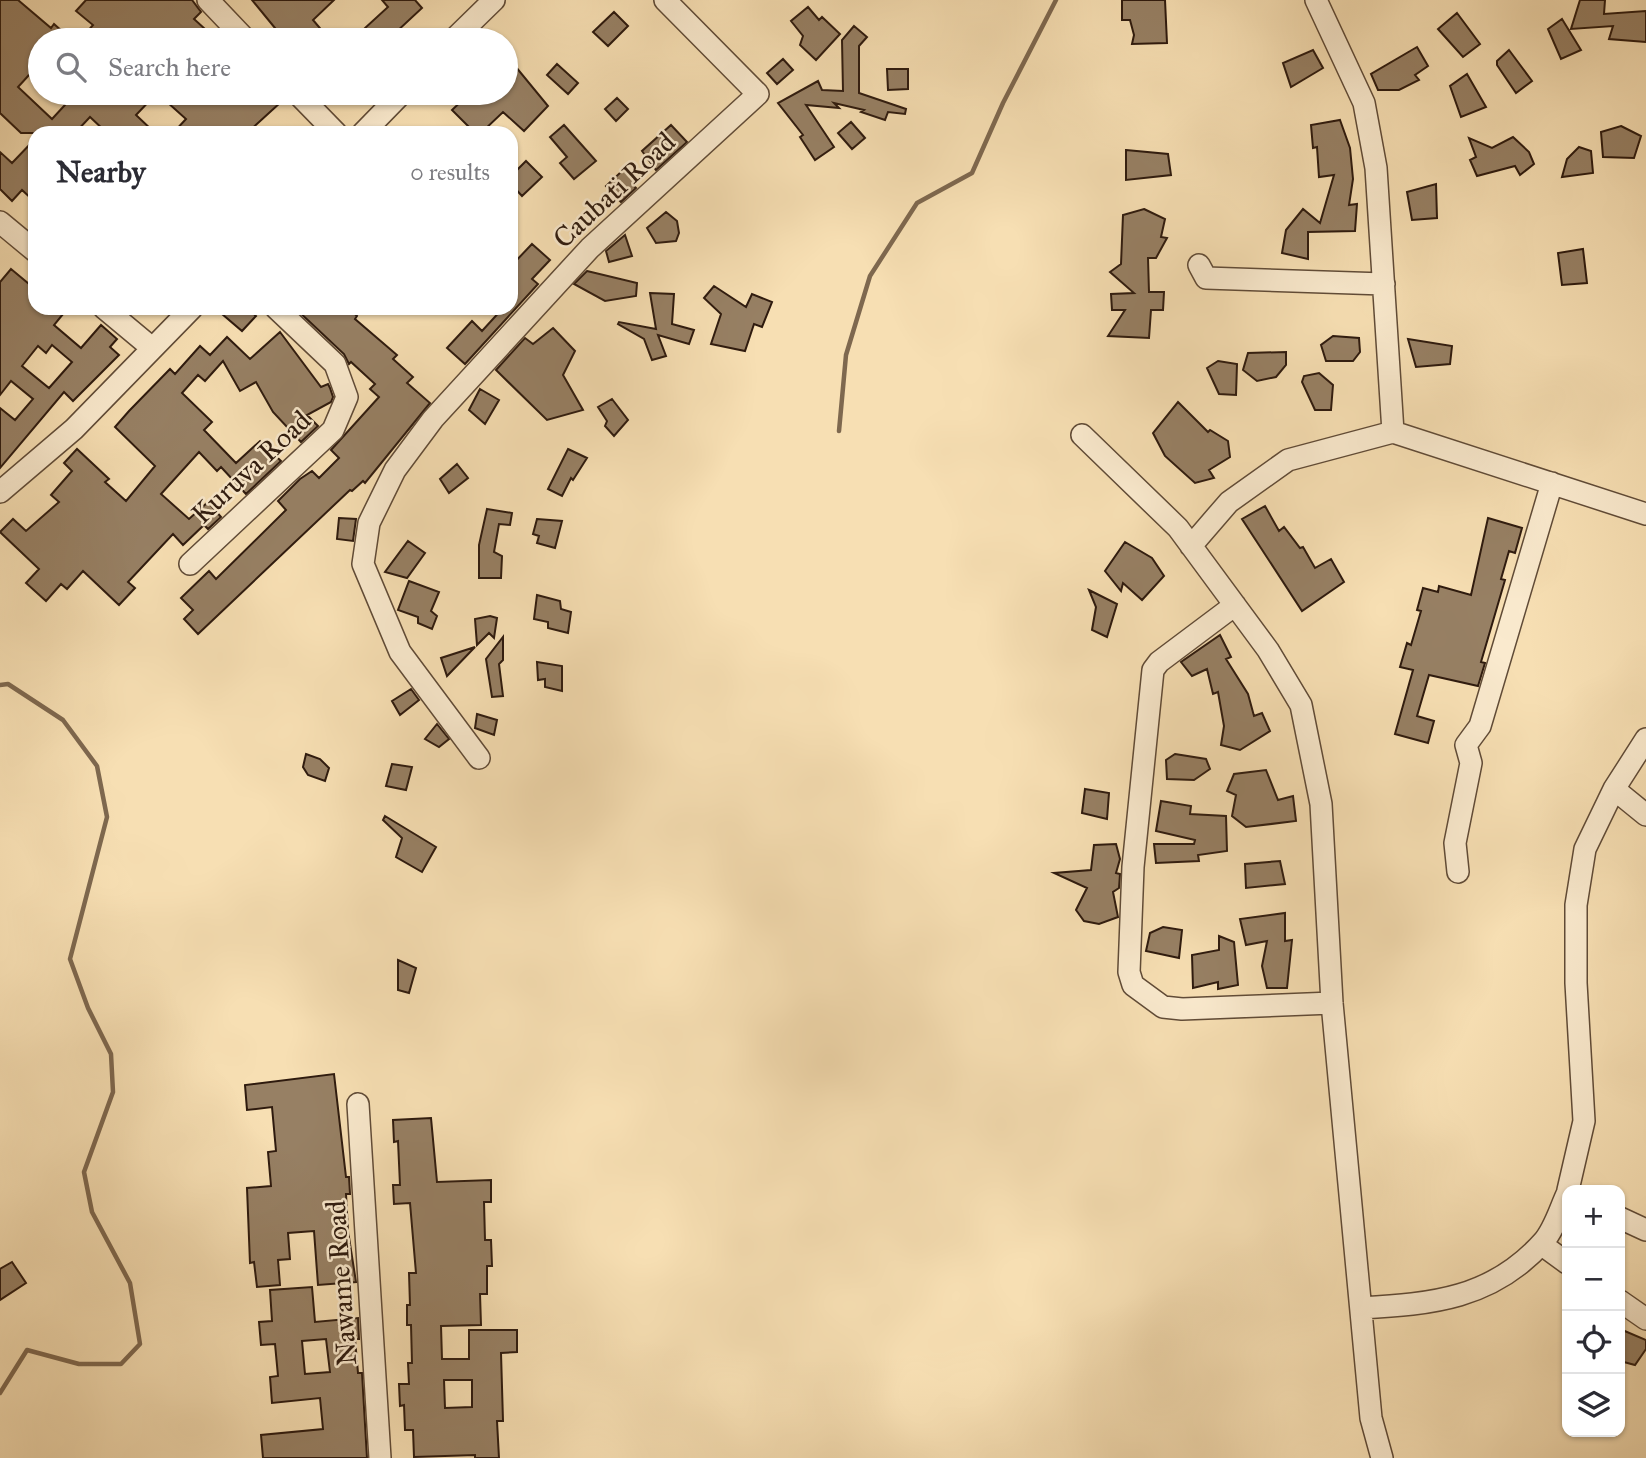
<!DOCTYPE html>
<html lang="en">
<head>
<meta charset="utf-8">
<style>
  body { margin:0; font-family:"IM FELL Great Primer",serif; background:#f7f7f7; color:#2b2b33 }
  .controls { position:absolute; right:21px; bottom:21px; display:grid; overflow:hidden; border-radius:14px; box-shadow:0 2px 5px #0004 }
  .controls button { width:63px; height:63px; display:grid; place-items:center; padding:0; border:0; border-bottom:2px solid #e1e1e2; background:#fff; color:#2b2b33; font:35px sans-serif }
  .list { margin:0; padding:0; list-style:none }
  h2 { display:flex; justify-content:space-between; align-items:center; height:91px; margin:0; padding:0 28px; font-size:30px }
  h2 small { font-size:23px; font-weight:400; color:#7c7c81 }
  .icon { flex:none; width:38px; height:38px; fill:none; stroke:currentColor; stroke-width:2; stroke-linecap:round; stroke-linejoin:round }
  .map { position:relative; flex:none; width:1646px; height:1458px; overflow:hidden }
  .search { position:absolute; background:#fff; box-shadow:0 2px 5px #0004; left:28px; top:28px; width:490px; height:77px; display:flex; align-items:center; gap:18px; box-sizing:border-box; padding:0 24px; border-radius:38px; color:#7c7c81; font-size:26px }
  .panel { position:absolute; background:#fff; box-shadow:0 2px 5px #0004; left:28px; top:126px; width:490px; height:189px; border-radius:21px }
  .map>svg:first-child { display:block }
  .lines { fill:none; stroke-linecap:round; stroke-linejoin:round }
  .stream { stroke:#7e684f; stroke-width:4.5 }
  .building { fill:#978064; stroke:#2e1a0e; stroke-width:2; fill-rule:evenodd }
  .minor-casing { stroke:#604b37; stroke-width:24 }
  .minor { stroke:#faeace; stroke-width:21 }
  .labels { text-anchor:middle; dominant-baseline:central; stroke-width:5; stroke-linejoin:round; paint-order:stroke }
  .street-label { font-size:28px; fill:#2e1a0e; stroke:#faeace }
</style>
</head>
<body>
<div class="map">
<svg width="1646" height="1458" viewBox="0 0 1646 1458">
  <rect width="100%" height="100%" fill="#f7dfb3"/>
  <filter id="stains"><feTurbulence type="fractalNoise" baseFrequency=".00286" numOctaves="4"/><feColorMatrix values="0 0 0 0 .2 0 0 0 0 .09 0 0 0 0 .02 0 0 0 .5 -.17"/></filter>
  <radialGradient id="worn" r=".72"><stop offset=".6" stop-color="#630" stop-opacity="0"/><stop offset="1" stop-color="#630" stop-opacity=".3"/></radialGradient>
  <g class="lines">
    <path class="stream" d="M839 431 846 355 870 276 917 203 972 173 1003 103 1056 0
      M0 685 8 684 63 720 97 766 107 817 70 959 88 1008 111 1054 113 1092 84 1172 92 1212 130 1283 140 1344 121 1364H79L27 1350 0 1393"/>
  </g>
  <path class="building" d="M0 0H18L51 28 54 24 72 40H40V63L18 87 52 119 76 93H157L136 115 155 133H107L90 117 75 133H21L0 113Z
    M86 0H192L201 12 194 19 217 40H80L93 25 76 11Z
    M252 0H334L313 20 330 40H262L275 28Z
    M382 0H415L422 8 394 34 400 40H352L388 7Z
    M1122 0H1165L1167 43 1132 44 1134 35 1130 20H1122Z
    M1580 0H1605L1604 14 1646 11V42L1609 39 1613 26 1571 29Z
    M808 7 819 20 822 17 840 34 816 60 800 45 803 36 791 21Z
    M614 12 628 26 608 46 593 32Z
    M1457 13 1480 44 1463 57 1438 29Z
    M1562 19 1581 50 1561 59 1548 29Z
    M854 26 867 37 859 46V93L906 109 905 114 888 112 885 120 861 112 864 110 834 103 839 108 806 105 834 147 815 160 800 137 803 135 778 103 818 81 822 90 843 91 842 40Z
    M1417 47 1428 66 1415 75 1419 80 1399 90H1378L1371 74Z
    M1313 50 1323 68 1291 87 1283 63Z
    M1509 50 1532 81 1516 93 1497 65V61Z
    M506 55 548 106 524 131 503 112 481 133H475L452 110 470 93H506Z
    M783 59 793 70 777 84 767 73Z
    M557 64 578 83 568 94 547 75Z
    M887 69H908V89L888 90Z
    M1467 74 1486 107 1461 117 1450 86Z
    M157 93H271L281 102 247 133H173L186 119Z
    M617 98 628 109 616 121 605 109Z
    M1340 120 1350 148 1353 179 1349 205 1357 204 1355 231 1308 232V259L1282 253 1286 230 1303 209 1320 223 1334 175 1319 177 1317 147 1313 148 1311 125Z
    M851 122 865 138 852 149 838 133Z
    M564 125 596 161 574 179 560 163 567 157 550 137Z
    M671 125 687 142 656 170 642 151Z
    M1621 126 1641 136 1634 158 1603 157 1601 132Z
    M1513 137 1529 152 1534 164 1520 175 1515 166 1477 176 1470 160 1476 157 1469 138 1492 148Z
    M35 139V202L22 190 12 201 0 189V152L12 163Z
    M1579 147 1591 151 1593 173 1562 177 1567 159Z
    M1126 150 1168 154 1171 175 1126 180Z
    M526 161 542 177 522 196 511 184V176Z
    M623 170 635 181 632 184 636 188 621 202 606 186Z
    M1436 184 1437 218 1412 220 1407 192Z
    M1144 209 1165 219 1161 237 1167 238 1156 258H1148L1149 292H1164L1163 310H1151L1149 338 1108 336 1125 310H1112L1111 294 1134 293 1110 272 1121 264 1123 215Z
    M666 212 677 221 679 233 676 241 656 243 647 228Z
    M625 235 632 256 609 262 606 251Z
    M532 244 550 260 532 279 538 284 465 364 447 348 472 321 482 331 503 308H511V266Z
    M1583 249 1587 283 1562 285 1558 253Z
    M11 269 35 289V308H56L63 314 54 325 81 348 101 325 117 339 110 347 119 355 73 401 64 392 0 468V408L15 420 33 399 11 381 0 395V282ZM52 345 72 362 49 388 22 366 38 346 46 353Z
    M587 271 637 283 636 296 605 301 574 284Z
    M714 286 746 307 752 294 772 302 762 327 754 324 745 351 711 344 721 314 704 298Z
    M650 293 674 294 672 324 694 330 689 344 658 335 666 356 652 360 644 339 618 324 619 322 656 329Z
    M215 308H247L256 316 242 331Z
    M295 308H348L357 316 355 319 397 355 393 359 413 377 407 383 430 403 365 483 363 481 352 491 350 490 198 634 184 619 193 610 181 598 209 571 216 579 286 510 278 501 300 479 312 471 319 478 339 458 331 450 379 397 370 389 375 384 351 362 349 364 344 354Z
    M553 328 575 351 563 375 583 410 547 420 496 370 525 338 533 344Z
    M280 332 321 387 328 384 330 388 333 397 331 402 307 415 318 426 301 442 273 412 256 382 240 391 223 361 205 381 198 375 182 393 212 422 204 430 236 463 260 441 281 461 246 494 221 467 217 471 199 452 161 494 189 519 208 502 221 517 208 529 204 525 183 545 173 534 128 582 135 588 119 605 83 571 67 589 61 584 46 601 26 583 39 569 0 532 13 519 26 531 59 502 51 495 72 471 64 463 77 449 109 479 105 482 126 501 155 466 115 427 129 411 170 369 175 374 200 346 210 355 227 337 250 359Z
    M1333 336 1359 338 1360 352 1353 361H1326L1321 345Z
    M1408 339 1452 346 1450 364 1416 367Z
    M1286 352V365L1276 377 1257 381 1243 370 1248 353Z
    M1218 361 1237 364 1236 395 1219 394 1207 368Z
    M1319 373 1333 385 1331 410H1315L1302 382 1304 376Z
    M480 389 499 400 485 424 469 410Z
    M612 399 628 420 614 436 605 426 607 421 598 407Z
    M1178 402 1208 432 1210 430 1228 441 1230 457 1209 470 1214 478 1195 483 1165 456 1153 433Z
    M568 449 587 458 573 480 571 478 562 496 548 489Z
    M457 464 468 478 449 493 440 479Z
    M1265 506 1279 531 1284 527 1300 548 1303 547 1315 568 1331 559 1344 582 1302 611 1242 519Z
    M487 509 512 513 510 525 499 524 494 552 502 556 501 578H479V545Z
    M339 518 356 519 353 541 337 539Z
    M1488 518 1522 528 1515 553 1509 551 1501 579 1505 580 1481 662 1485 663 1478 686 1429 675 1417 716 1434 721 1428 743 1395 734 1413 670 1400 667 1407 643 1411 645 1421 611 1417 610 1423 588 1438 592 1439 586 1471 595Z
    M537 519 562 521 555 548 537 543 539 536 533 534Z
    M408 541 425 553 407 578 385 572Z
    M1125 542 1152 558 1164 576 1142 600 1123 583 1121 591 1105 571Z
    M409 581 439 592 431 611 437 616 432 629 418 623V617L398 610Z
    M1089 590 1117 604 1107 637 1092 630 1096 607Z
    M537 595 560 601 561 609 571 612 568 633 548 628V622L534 619Z
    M490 616 497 618 494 638 489 633 477 645 475 619Z
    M1220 635 1231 657 1226 659 1248 694 1254 716 1262 713 1270 731 1240 750 1221 745 1224 726 1218 692 1213 694 1207 669 1192 676 1181 662Z
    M503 637V660L499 664 503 696 492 697 486 659Z
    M475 647 447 676 441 658Z
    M537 662 562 666V691L545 687V679L538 680Z
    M411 689 419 700 400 715 392 701Z
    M477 714 497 720 494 735 475 728Z
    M437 724 449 739 439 747 425 739Z
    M306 754 320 759 329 768 325 781 308 775 303 767Z
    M1175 754 1206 759 1210 769 1194 780 1167 779 1166 760Z
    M392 764 412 767 406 790 386 786Z
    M1266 770 1278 800 1293 796 1296 821 1246 827 1232 816 1236 795 1227 791 1234 774Z
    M1085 789 1109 793 1107 819 1082 813Z
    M1161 801 1191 806 1190 814 1226 816 1227 851 1198 855 1199 861 1156 863 1154 844H1194L1195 840 1156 831Z
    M385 816 436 847 422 872 396 857 402 838 383 820Z
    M1116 844 1120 859 1116 873 1120 874 1119 888 1113 892 1118 917 1099 924 1084 921 1076 910 1087 888 1054 873 1091 870 1094 845Z
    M1280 861 1285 884 1246 888 1245 864Z
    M1285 913V941L1292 940 1287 988H1267L1262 966 1267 941 1246 945 1240 919Z
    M1163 927 1182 930 1179 958 1146 951 1150 933Z
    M1219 936 1234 942 1238 985 1218 989V982L1193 988 1192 955 1219 950Z
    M398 960 416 968 409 993 398 990Z
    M334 1074 346 1177H349L350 1194H346L348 1231 356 1282 318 1285 314 1231 288 1233 290 1259 278 1260 280 1285 257 1287 254 1262 250 1263 247 1188 271 1186 268 1152 276 1151 272 1107 247 1110 245 1085Z
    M431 1118 437 1182 491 1180V1202H484L485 1240H491L492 1266H487V1294H480L481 1325 441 1326 442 1359H469V1330H517V1352L501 1353 503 1421H497L499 1458H475V1455L414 1457 413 1430H405L404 1405 400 1406 399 1384H409L408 1363H412L411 1325H407V1305H410L409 1273H416L410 1203 394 1204 393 1185H400L398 1141 394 1142 393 1120ZM444 1380H472V1407L445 1408Z
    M12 1262 26 1283 0 1300V1269Z
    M312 1287 315 1322 358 1318 359 1339H355L358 1373H362L367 1458H263L261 1435 323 1429 320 1398 272 1403 270 1377 278 1376 275 1344 261 1345 259 1322 272 1321 270 1290ZM326 1339 330 1372 305 1374 302 1341Z
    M1620 1329 1646 1340V1349L1635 1365 1620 1361Z"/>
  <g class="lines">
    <g class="minor-casing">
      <path id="minor" d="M208 0 246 40
        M1316 0 1364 103 1376 168 1393 432
        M453 40 494 0
        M297 93 336 133
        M363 133 402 93
        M0 222 35 251
        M1199 265 1206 278 1384 284
        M104 308 152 348
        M1082 435 1178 528 1268 650 1301 705 1321 804 1332 1003 1371 1418 1382 1458
        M0 492 74 429 192 308
        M1191 546 1229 502 1288 460 1393 432 1646 514
        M190 564 333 430 347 397 335 364 276 308
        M1235 605 1159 662 1153 670 1133 867 1129 972 1133 985 1163 1007 1182 1009 1332 1003
        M479 758 400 652 363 564 369 523 395 470 433 419 590 248 758 94 665 0
        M1614 789 1646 815
        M1458 872 1455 843 1471 763 1466 745 1480 726 1552 483
        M358 1104 380 1458
        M1568 1190 1584 1121 1576 983V905L1585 849 1614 789 1646 739
        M1620 1218 1646 1230
        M1541 1244 1567 1263
        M1620 1301 1646 1319
        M1361 1308C1432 1304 1492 1299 1543 1242 1554 1230 1560 1209 1567 1194"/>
    </g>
    <use href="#minor" class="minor"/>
  </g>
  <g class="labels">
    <g class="street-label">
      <text transform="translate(614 190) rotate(-43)">Caubati Road</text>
      <text transform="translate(251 467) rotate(-43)">Kuruva Road</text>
      <text transform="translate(341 1283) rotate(-94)">Nawame Road</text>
    </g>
  </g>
  <rect width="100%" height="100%" filter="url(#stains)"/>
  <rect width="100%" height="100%" fill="url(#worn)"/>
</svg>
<div class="controls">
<button>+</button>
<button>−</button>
<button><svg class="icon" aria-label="locate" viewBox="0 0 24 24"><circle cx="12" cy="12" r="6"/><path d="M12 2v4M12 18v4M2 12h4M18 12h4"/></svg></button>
<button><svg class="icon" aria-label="layers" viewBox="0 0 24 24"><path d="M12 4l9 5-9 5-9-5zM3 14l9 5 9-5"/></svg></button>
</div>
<div class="search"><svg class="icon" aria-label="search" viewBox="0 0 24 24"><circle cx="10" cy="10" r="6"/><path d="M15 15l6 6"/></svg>Search here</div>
<section class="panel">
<h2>Nearby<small>0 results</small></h2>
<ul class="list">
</ul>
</section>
</div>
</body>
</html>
